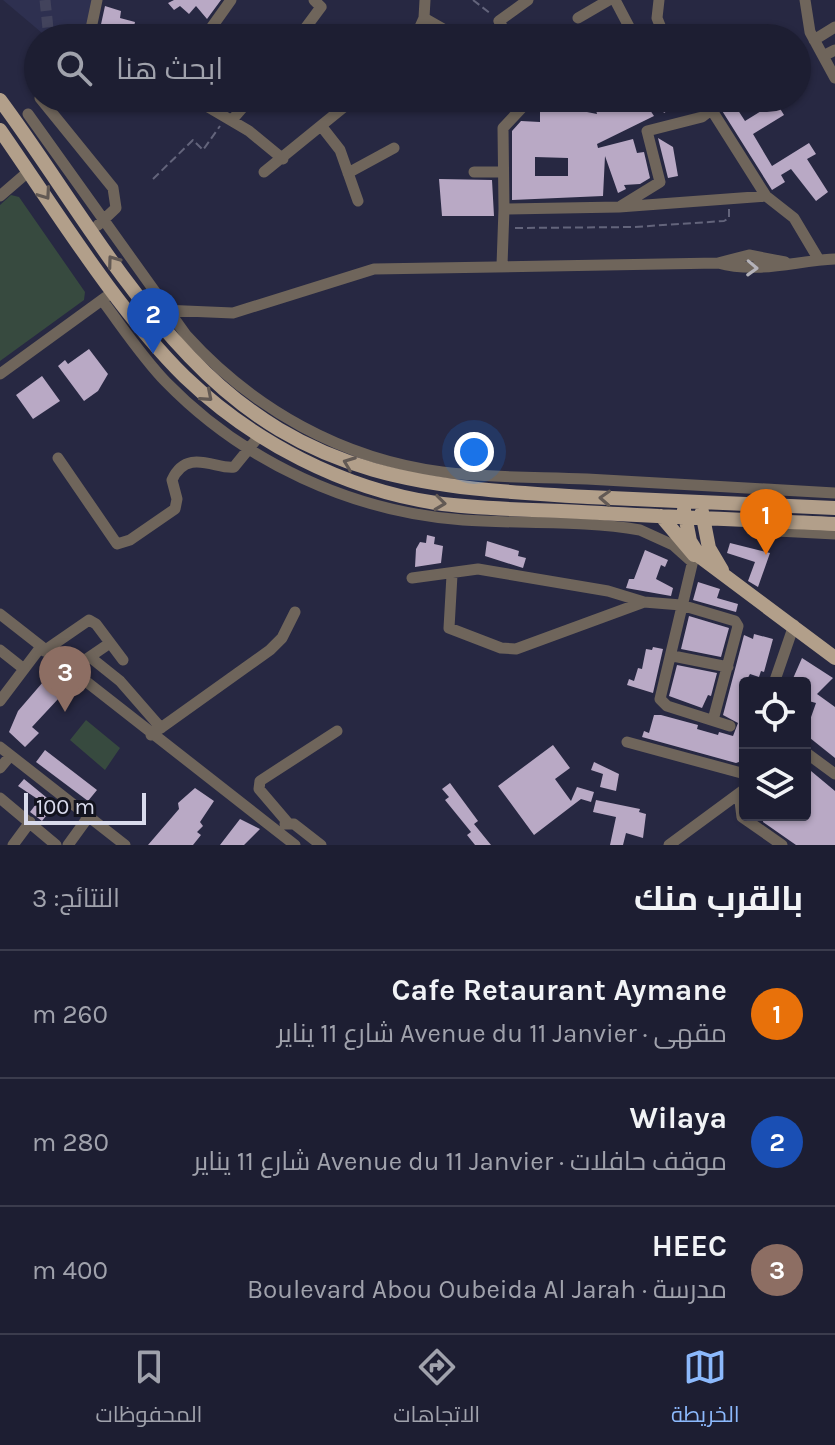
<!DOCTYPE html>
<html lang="ar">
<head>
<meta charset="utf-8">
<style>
  body { margin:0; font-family:Karla,Cairo,sans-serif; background:#25273a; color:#f1f3f6; direction:rtl }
  .controls { position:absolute; right:24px; bottom:24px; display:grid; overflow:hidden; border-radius:8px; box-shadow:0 2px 6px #0004 }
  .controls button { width:72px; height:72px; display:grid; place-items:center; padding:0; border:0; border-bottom:2px solid #3b3c4d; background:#1d1e32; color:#f1f3f6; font:40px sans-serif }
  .scale { position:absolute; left:24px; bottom:20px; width:122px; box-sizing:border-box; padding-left:8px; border:4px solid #d9dbec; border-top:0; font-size:22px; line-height:28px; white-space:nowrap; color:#d9dbec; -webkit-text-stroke:6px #12131e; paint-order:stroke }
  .you { position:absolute; left:474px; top:452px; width:28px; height:28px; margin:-20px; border:6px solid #fff; border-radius:50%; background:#1a73e8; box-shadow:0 0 0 12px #1a73e833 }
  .badge { display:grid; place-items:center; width:52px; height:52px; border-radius:50%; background:#8cb9fc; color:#fff; font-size:26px; font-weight:700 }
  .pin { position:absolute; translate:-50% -66px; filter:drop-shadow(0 2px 4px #0008) }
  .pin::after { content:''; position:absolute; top:42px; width:28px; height:24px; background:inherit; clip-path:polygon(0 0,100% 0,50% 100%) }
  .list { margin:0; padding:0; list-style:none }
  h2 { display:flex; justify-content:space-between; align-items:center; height:104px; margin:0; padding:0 32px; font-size:34px }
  h2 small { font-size:26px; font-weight:400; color:#a0a2ac }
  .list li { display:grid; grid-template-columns:52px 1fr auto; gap:24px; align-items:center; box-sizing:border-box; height:128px; padding:0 32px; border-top:2px solid #3b3c4d }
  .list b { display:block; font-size:30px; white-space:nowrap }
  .list p { margin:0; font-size:26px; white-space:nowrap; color:#a0a2ac }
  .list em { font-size:26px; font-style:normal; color:#a0a2ac }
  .icon { flex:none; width:44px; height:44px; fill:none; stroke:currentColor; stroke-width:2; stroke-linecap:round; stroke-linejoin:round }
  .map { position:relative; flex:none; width:835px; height:845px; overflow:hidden; direction:ltr }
  .search { position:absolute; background:#1d1e32; box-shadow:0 2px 6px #0004; left:24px; right:24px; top:24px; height:88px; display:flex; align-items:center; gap:20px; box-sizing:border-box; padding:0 28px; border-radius:44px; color:#a0a2ac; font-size:30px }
  .sheet { height:488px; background:#1d1e32 }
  nav { display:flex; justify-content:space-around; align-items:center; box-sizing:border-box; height:112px; border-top:2px solid #3b3c4d; background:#1d1e32; font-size:22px; color:#a0a2ac }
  nav a { display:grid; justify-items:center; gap:4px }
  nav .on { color:#8cb9fc }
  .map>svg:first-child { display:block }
  .built { fill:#2e3050 }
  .green { fill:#374a3f }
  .building { fill:#b9a9c5; fill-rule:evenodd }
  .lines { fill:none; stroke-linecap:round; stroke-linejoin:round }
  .minor-tunnel { stroke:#42435c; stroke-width:11; stroke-dasharray:11 5.5; stroke-linecap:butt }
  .path { stroke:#63647b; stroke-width:2; stroke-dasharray:8 4; stroke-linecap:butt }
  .minor { stroke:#6f655b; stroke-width:11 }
  .major { stroke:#b29f8a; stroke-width:14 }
  .oneway { stroke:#625954 }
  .oneway2 { stroke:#b4b2b9 }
</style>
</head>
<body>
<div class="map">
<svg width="835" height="845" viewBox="0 0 835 845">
  <rect width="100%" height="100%" fill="#272842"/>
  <path class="built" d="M3 0H94L88 38H48Z"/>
  <path class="green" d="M11 195 19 197 85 292 84 300 0 361V205Z
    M86 720 120 748 105 770 70 740Z"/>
  <path class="building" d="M174 0H221L207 19 196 6 189 14 180 6 174 10 168 3Z
    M105 6 121 11 120 18 135 22 132 36 116 33 115 38H98Z
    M621 98 624 106 642 98 654 116 597 144 598 148 633 139 637 153 644 152 650 178 640 184 624 185 626 189 618 193 605 156 603 196 512 200V131L521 121 540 122V112L572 109 597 114 594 102ZM535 157 568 158V176H535Z
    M656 98H696L697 102 680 111 675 106 664 113Z
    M714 98H743L734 104 745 121 776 102 784 115 753 134 772 166 809 143 816 154 807 159 828 192 816 201 791 169 781 175 785 182 772 190Z
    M658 138 673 147 678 176 668 178Z
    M439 179 492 180 494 216H442Z
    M89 349 108 374 98 391 84 401 58 366 65 360 68 364Z
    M42 376 60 401 33 419 16 395Z
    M427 535 435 537 434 544 443 546 441 563 415 567 416 549 420 542 426 543Z
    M487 541 519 551 518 556 526 558 523 568 485 556Z
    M730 543 770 553 758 587 748 581 755 562 727 553Z
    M645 550 668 560 665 567 661 565 656 579 673 588 671 596 626 588 629 579H634Z
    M698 582 720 589 717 598 738 604 736 612 693 600Z
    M689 616 729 628 721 657 681 649Z
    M754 634 773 639 764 672 761 671 759 677 750 674 745 683 742 761 736 763 642 737 644 731 649 733 654 715H661L698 725 697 729 718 735 719 732 733 736 738 723 723 715 744 635 753 639Z
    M653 647 663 649 653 693 627 685 629 679 634 681 638 668 642 669 646 649 652 650Z
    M802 658 833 678 817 694 835 707V758L805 734 816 703 805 700V683H791Z
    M677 665 717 673 711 696 708 695 702 708 669 696Z
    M43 682 59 698 32 727 39 733 25 747 9 732 18 711Z
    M553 745 570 768 555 779 571 801 577 787 594 792 591 802 581 799 534 835 498 786Z
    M45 750 97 790 88 801 36 762Z
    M594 762 619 774 616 791 600 787 603 774 591 770Z
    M805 766 835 791V845H796L763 822 764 815H805Z
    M24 779 52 802 43 813 46 816 42 821 30 812 39 800 18 786Z
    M450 783 478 821 474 824 491 845H475L467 835 471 832 445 800 449 797 442 789Z
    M195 788 214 801 200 822 203 826 197 832 201 835 193 845H148L179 809 178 803Z
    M596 800 640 809 639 812 646 814 643 838 626 833 623 845H610L616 817 593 812Z
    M240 819 260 829 244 845H220Z"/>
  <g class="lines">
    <path class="minor-tunnel" d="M45 0 49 38"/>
    <path class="path" d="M473 0 491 14
      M153 179 193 140 203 150 220 126
      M515 228 634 227 724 221 729 218V208"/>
    <path class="minor" d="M615 0 635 38
      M659 0 657 18 665 38
      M805 0 810 32 835 78
      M424 18 459 38
      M578 18 609 0
      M89 38 97 0
      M204 38 231 0
      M298 38 321 7 314 0
      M415 38 424 18 425 0
      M501 38 505 32 499 21 528 0
      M814 40 835 27
      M823 56 835 50
      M40 98 113 188 116 208 98 225
      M193 98 249 131 283 159
      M531 98 503 128 504 209 619 207 766 196
      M704 98 766 196 794 218 819 260
      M28 114 186 335C253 409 342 459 442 472 490 478 539 477 587 479 670 484 752 488 835 493
      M232 120 251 98
      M322 127 340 150 358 201
      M264 172 355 98
      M474 172H503
      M348 173 394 148
      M0 196 29 171
      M621 206 660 182 647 131 702 117 711 110
      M718 263 749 255 785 262
      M502 265 504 209
      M102 300C123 328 142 357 166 382 244 462 352 512 463 520 521 524 583 520 640 530L673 545 692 562
      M162 310 233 313 374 269 718 263C758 274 794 261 835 259
      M0 374 106 297
      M58 458 117 544 130 540 175 509 177 499 172 480C187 447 217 470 234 467L260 435
      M768 521 777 531 835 534
      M694 556 660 699 667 706 730 726
      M452 575 449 628 501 648 516 649 644 602
      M412 578 478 569 608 591 644 602 681 605 735 621 738 626 713 720
      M0 614 295 845
      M0 650 24 669
      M44 651 89 620 96 624 123 660
      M673 656 728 667
      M90 657 120 681 161 728
      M69 671 110 643
      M774 683 794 625
      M0 701 40 648
      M151 735 270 650 282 638 295 612
      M627 742 745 774
      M0 747 125 845
      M805 752 835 774
      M0 768 10 756
      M745 789 740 801 742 817 782 845
      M0 798 56 845
      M288 823 259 789 260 781 337 731
      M285 824H294L321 845
      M13 845 30 822
      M68 845 89 816
      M669 845 745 789"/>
    <path class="major" d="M0 100C63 185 116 280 190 357 307 480 429 488 588 497 670 501 753 504 835 508
      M0 130C55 209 117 310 185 377 253 442 343 489 436 503 484 510 533 509 581 512 666 517 750 520 835 524
      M684 510 690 541 700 557 835 658
      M702 512 709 548 722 570
      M661 516 694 555"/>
  </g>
  <defs><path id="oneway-chevron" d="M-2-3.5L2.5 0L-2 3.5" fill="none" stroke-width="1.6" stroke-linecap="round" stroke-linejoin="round" transform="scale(2)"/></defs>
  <g class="oneway">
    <use href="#oneway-chevron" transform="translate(45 194) rotate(55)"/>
    <use href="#oneway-chevron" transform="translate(113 261) rotate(-126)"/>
    <use href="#oneway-chevron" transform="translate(207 396) rotate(41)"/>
    <use href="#oneway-chevron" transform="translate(349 463) rotate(-159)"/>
    <use href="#oneway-chevron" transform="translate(605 498) rotate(-177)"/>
    <use href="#oneway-chevron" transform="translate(440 503) rotate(7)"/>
  </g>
  <use class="oneway2" href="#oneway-chevron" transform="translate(752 268) rotate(2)"/>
</svg>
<div class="controls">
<button><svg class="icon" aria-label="locate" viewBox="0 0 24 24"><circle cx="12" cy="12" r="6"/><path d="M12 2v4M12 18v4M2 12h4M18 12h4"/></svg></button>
<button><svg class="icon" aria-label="layers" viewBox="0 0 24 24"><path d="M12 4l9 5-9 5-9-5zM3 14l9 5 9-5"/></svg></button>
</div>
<div class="scale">100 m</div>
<div class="you"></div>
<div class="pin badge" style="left:766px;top:555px;background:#e8710a">1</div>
<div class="pin badge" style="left:153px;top:354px;background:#1a4fb4">2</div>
<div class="pin badge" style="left:65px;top:712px;background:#8d6e63">3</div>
<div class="search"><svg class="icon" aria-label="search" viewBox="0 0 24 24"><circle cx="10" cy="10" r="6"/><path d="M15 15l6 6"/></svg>ابحث هنا</div>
</div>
<section class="sheet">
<h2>بالقرب منك<small>النتائج: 3</small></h2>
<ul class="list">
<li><span class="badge" style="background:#e8710a">1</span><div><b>Cafe Retaurant Aymane</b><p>مقهى · Avenue du 11 Janvier شارع 11 يناير</p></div><em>260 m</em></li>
<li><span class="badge" style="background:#1a4fb4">2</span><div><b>Wilaya</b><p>موقف حافلات · Avenue du 11 Janvier شارع 11 يناير</p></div><em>280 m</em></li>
<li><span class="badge" style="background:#8d6e63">3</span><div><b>HEEC</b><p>مدرسة · Boulevard Abou Oubeida Al Jarah</p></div><em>400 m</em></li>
</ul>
</section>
<nav>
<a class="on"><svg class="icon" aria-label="map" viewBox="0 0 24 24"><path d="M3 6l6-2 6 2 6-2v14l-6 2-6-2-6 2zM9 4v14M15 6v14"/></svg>الخريطة</a>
<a><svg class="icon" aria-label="directions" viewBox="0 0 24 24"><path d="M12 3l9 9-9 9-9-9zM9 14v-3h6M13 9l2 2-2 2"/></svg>الاتجاهات</a>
<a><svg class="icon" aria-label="saved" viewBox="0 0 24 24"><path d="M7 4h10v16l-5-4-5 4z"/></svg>المحفوظات</a>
</nav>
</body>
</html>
